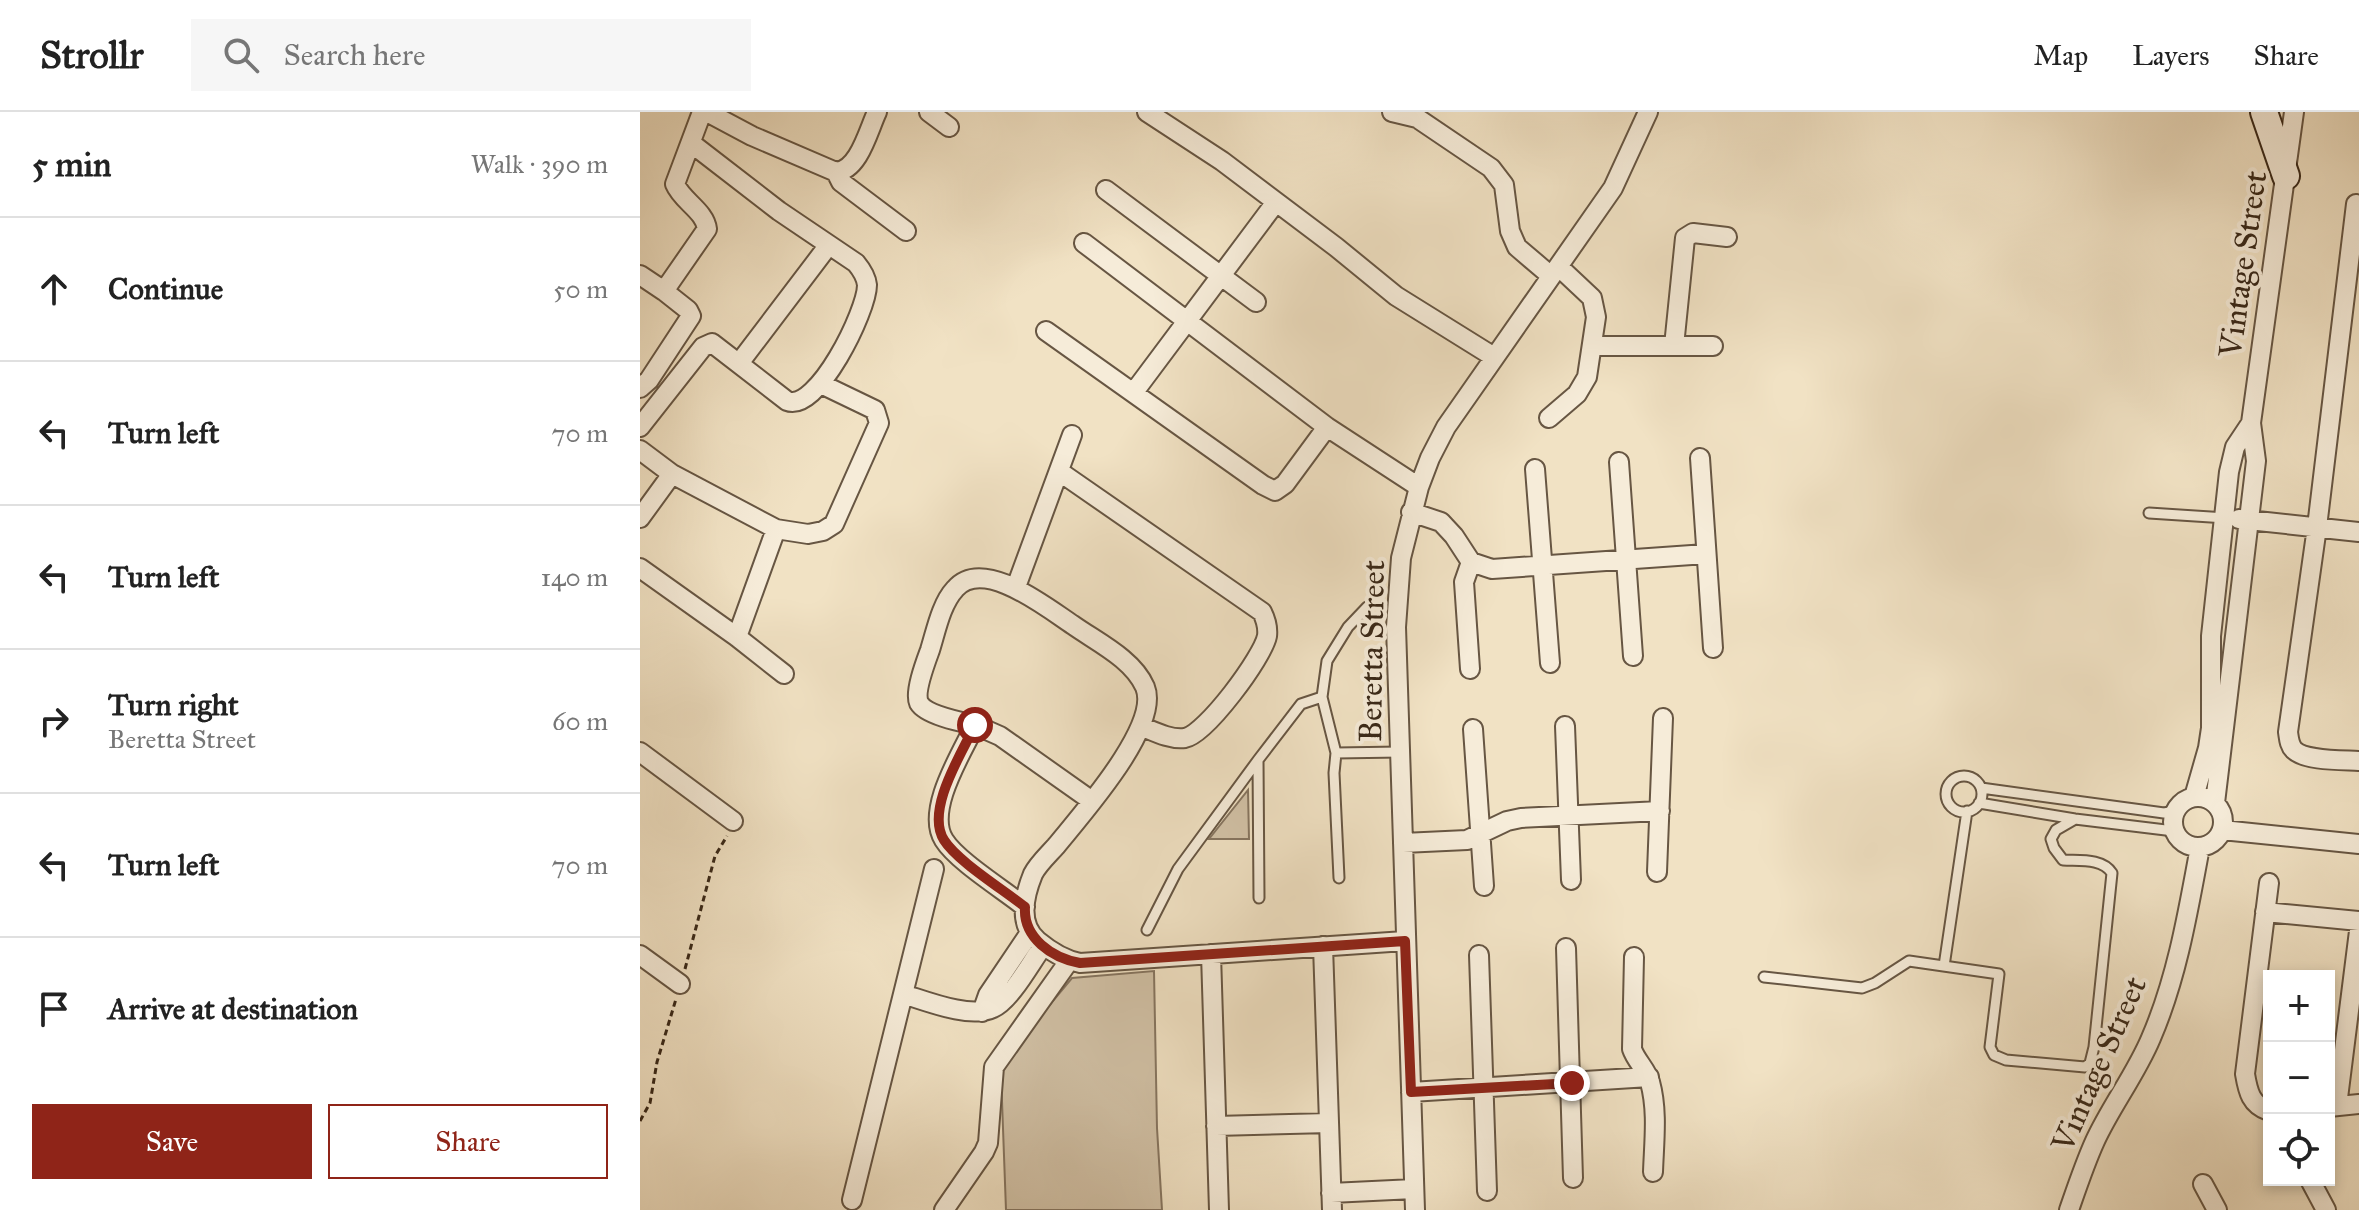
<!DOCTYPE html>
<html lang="en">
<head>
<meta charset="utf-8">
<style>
  body { margin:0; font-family:"IM FELL Great Primer",serif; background:#f6f6f6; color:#222 }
  .controls { position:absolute; right:24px; bottom:24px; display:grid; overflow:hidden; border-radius:0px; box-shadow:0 4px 12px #0003 }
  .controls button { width:72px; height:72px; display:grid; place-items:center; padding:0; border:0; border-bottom:2px solid #e0e0e0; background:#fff; color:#222; font:40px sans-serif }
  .stop { position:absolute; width:24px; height:24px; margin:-18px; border:6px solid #8f2418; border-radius:50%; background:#fff }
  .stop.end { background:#8f2418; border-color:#fff; box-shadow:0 2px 8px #0008 }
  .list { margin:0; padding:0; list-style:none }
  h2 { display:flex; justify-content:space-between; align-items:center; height:104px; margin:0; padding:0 32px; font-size:34px }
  h2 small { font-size:26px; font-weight:400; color:#767676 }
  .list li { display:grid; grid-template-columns:52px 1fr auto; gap:24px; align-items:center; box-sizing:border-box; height:144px; padding:0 32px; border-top:2px solid #e0e0e0 }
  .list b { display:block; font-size:30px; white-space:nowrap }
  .list p { margin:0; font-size:26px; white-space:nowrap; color:#767676 }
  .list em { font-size:26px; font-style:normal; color:#767676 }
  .actions { display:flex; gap:16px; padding:24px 32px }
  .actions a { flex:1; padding:18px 0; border:2px solid #8f2418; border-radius:0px; text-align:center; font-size:28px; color:#8f2418 }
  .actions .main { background:#8f2418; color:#fff }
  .icon { flex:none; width:44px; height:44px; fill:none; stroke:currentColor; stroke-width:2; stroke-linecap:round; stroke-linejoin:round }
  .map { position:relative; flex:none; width:1719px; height:1098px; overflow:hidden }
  header { display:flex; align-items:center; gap:48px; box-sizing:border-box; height:112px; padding:0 40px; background:#fff; border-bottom:2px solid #e0e0e0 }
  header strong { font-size:38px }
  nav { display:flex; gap:44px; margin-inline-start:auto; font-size:28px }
  .search { width:560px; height:72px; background:#f6f6f6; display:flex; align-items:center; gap:20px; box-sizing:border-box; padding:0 28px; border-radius:0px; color:#767676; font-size:30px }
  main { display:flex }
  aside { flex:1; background:#fff }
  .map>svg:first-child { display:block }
  .green { fill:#d2c2a7; stroke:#867560; stroke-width:2 }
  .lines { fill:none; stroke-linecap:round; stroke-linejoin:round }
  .lane-casing { stroke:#675643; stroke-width:13 }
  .street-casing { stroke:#675643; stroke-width:22 }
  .secondary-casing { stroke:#392818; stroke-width:30 }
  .path { stroke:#392818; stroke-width:3; stroke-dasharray:6 4; stroke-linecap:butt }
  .lane { stroke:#f6ecd9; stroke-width:9 }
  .street { stroke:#f6ecd9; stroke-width:18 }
  .secondary { stroke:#f6ecd9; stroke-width:26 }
  .route { stroke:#8f2418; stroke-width:10 }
  .labels { text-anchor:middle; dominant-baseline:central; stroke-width:8; stroke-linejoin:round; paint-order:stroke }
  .street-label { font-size:32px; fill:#392818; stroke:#f6ecd9 }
</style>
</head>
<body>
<header>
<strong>Strollr</strong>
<div class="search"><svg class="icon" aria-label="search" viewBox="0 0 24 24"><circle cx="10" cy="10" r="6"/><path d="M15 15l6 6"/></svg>Search here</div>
<nav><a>Map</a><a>Layers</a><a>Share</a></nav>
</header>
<main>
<aside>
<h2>5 min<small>Walk · 390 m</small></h2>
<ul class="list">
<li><svg class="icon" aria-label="ahead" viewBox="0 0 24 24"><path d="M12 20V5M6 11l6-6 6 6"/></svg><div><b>Continue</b></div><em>50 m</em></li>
<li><svg class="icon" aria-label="left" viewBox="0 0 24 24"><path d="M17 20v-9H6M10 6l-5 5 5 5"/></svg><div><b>Turn left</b></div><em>70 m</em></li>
<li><svg class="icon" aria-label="left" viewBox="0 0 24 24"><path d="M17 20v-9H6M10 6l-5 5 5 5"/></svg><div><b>Turn left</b></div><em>140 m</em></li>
<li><svg class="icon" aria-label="right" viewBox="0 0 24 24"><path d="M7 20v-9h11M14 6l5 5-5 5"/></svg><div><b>Turn right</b><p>Beretta Street</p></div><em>60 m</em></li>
<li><svg class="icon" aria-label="left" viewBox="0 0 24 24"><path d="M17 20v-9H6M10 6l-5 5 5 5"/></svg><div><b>Turn left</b></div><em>70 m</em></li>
<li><svg class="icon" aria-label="arrive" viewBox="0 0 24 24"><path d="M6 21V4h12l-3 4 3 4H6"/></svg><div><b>Arrive at destination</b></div></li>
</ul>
<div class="actions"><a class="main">Save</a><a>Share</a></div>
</aside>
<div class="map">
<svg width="1719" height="1098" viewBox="0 0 1719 1098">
  <rect width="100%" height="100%" fill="#f1e2c4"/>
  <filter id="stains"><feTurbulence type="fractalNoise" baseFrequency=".0025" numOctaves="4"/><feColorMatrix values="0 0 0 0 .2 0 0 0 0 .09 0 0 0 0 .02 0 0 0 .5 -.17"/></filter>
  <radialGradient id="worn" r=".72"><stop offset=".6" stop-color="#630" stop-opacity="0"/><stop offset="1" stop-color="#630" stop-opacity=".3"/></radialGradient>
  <path class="green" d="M608 678 609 727H569Z
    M514 859 517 1016 522 1098H366L361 962 388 919 432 866Z"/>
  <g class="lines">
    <g class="lane-casing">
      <path id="lane" d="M1509 401 1586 406
        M696 641 760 640
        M618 648 619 786
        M1306 682a18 18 0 1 1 36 0a18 18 0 1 1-36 0Z
        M1341 676 1524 701 1535 699
        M1339 691 1435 707 1534 719
        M699 766 694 661 696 641 682 585 687 549 708 515 727 495
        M507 818 538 757 618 648 661 592 682 585
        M1304 854 1327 699
        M1124 865 1222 876 1235 871 1269 849 1359 862 1350 935 1354 943 1366 948 1445 955 1450 951 1454 935 1472 761C1462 746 1440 749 1423 748L1414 736 1411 727 1416 718 1435 707"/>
    </g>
    <g class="street-casing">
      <path id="street" d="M67 0 112 24 196 60C219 58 228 19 237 0
        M289 0 309 15
        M507 0 582 49 696 135 756 184 854 245
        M752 0 777 6 851 56 864 73 870 119 877 135 911 164
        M196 60 201 70 266 119
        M466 78 616 190
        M1716 92 1677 415 1648 620C1649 626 1649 633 1654 638 1665 649 1703 648 1719 649
        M444 131 687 315 779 375
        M0 163 24 179
        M406 219 623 373 635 379 645 372 687 315
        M952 234H1073
        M1034 234 1045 126 1053 121 1087 125
        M100 250 188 134
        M0 276 9 268 51 204 48 198 24 179 67 117C65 99 42 89 35 72L62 0
        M494 280 636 90
        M909 306 937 282 947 265 956 205 952 186 919 155
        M0 315 63 235 72 231 147 289C177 301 227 199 227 173 226 164 221 157 216 151L139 99 51 31
        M0 338 32 362 136 417 168 422 183 419 194 412 239 311 235 298 181 272
        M1060 346 1073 536
        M979 350 993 544
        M895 357 910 551
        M420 360 622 500C626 508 628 516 627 524 623 545 566 622 545 626 531 628 515 620 503 615
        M771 400 801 410 814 424 831 450 852 457 1066 442
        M0 406 32 362
        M1599 407 1719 420
        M0 456 97 525 144 562
        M376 475 432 323
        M97 525 136 417
        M830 557 824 470 831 450
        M335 613 360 624 452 689
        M925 614 931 768
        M833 617 844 774
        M0 640 93 709
        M1533 710a25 25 0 1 1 50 0a25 25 0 1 1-50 0Z
        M1554 685 1568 636 1571 616V524L1589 360 1595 335 1611 311
        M1575 691 1616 349 1611 311 1654 0
        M1582 718 1719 732
        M763 731 827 728 867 709 881 706 1020 699
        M1017 760 1023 606
        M385 795C364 778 317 749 304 728 285 698 322 641 335 613 321 610 286 603 279 591 274 580 286 549 290 538 296 519 301 492 315 477 343 444 407 496 433 513 457 530 493 547 505 575 521 614 441 703 416 734 409 742 398 752 393 762 384 784 378 813 398 829 410 839 425 848 440 851L765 829
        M1625 800 1719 809
        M683 834 692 1098
        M926 836 933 1066
        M571 842 579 1098
        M0 843 40 872
        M839 843 847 1079
        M994 845 992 937C996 949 1007 958 1010 970 1018 999 1014 1030 1013 1060
        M263 882C286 889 330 907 353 896 371 888 391 850 403 834
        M342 900 348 883 389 822
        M771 980 1009 965
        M1697 994 1719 819
        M1689 995 1719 992
        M1629 999C1611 993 1608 980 1605 962L1629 771
        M576 1014 689 1011
        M1670 1068 1686 1098
        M1563 1072 1577 1098
        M691 1081 774 1077
        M212 1088 294 757
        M304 1098 344 1040 348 1031 354 955 429 849
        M775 1098 756 515 761 446 779 375 790 346 806 315 973 76 1008 0
        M1429 1098C1437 1075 1445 1051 1455 1029 1471 994 1496 962 1511 926 1537 866 1548 800 1560 735"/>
    </g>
    <g class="secondary-casing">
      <path id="secondary" d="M1624 0 1646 64"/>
    </g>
    <path class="path" d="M45 857 75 744 87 724
      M0 1009 10 991 17 950 36 887"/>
    <use href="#lane" class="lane"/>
    <use href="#street" class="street"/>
    <use href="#secondary" class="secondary"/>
  </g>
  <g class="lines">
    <path class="route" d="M335 613C322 641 285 698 304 728 317 749 364 778 385 795 383 826 412 846 440 851L765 829 771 980 932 971"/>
  </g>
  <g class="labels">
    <g class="street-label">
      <text transform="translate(1603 152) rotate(-82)">Vintage Street</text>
      <text transform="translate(732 539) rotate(-89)">Beretta Street</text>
      <text transform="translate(1459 952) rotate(-66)">Vintage Street</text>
    </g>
  </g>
  <rect width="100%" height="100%" filter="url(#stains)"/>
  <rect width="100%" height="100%" fill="url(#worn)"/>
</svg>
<div class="controls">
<button>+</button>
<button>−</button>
<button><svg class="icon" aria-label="locate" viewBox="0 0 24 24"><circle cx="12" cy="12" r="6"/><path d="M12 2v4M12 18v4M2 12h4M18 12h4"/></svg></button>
</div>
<div class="stop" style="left:335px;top:613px"></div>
<div class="stop end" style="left:932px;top:971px"></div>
</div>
</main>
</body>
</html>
